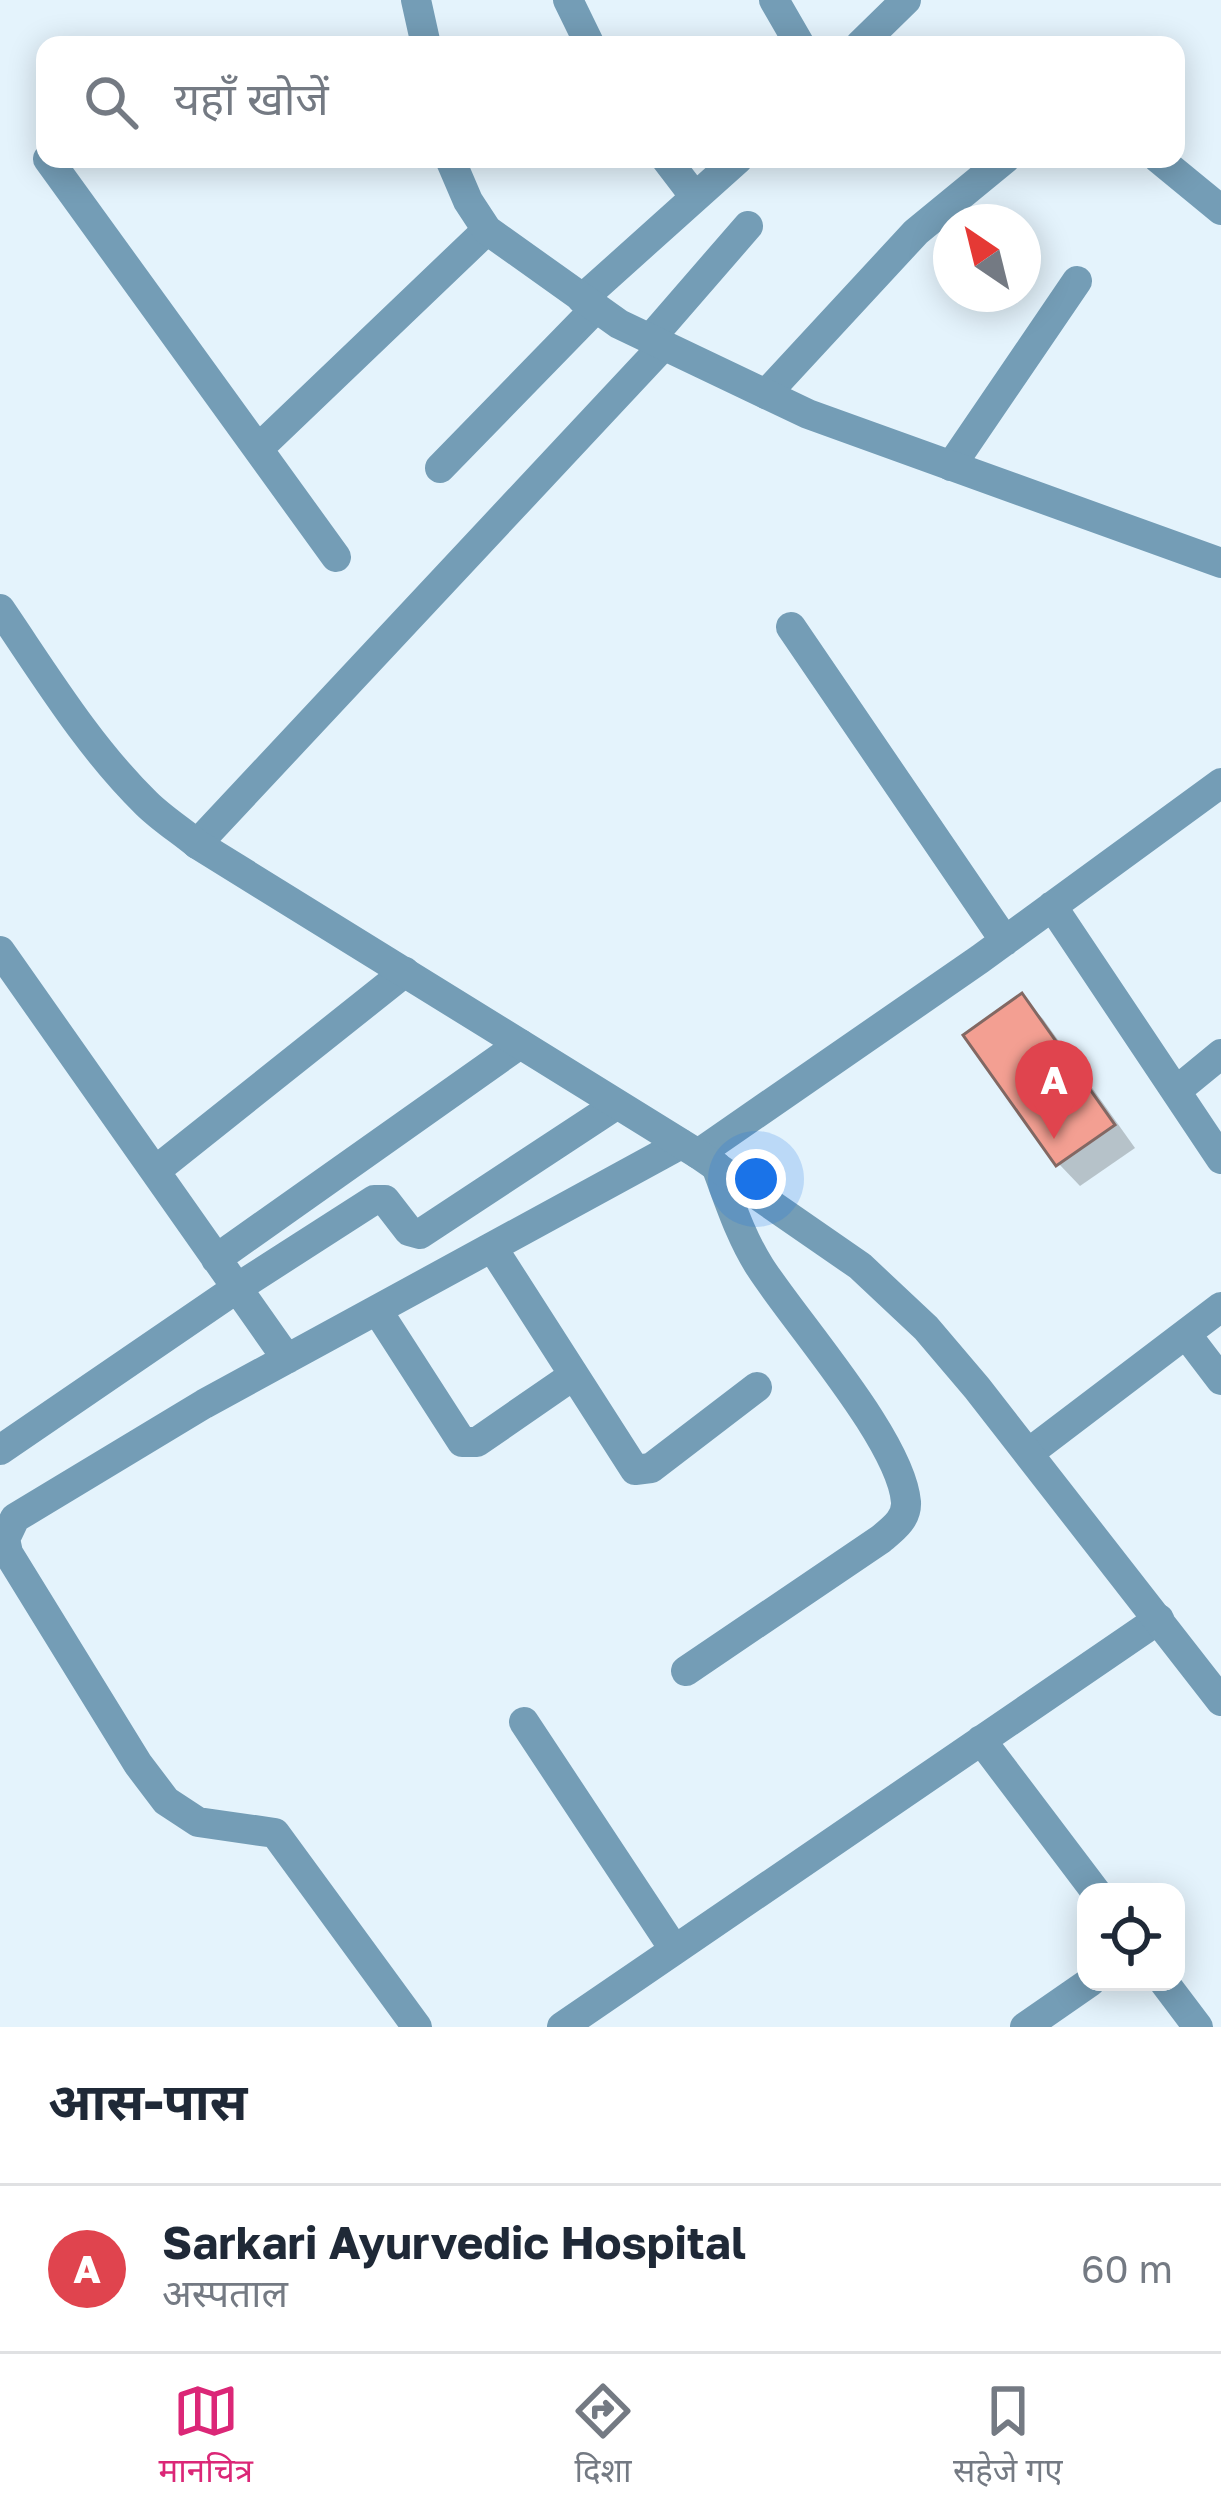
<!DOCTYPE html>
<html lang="hi">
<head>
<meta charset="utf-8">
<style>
  body { margin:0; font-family:"Golos Text","Noto Sans Devanagari",sans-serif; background:#f2f2f3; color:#1f2937 }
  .controls { position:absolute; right:36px; bottom:36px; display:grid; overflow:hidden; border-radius:24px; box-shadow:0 6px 30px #0003 }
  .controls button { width:108px; height:108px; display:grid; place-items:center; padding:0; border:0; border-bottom:3px solid #e0e1e3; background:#fff; color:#1f2937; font:60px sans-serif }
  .compass { position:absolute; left:933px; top:204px; width:108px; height:108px; border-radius:50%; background:#fff; box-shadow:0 6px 30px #0003; rotate:325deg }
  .you { position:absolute; left:756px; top:1179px; width:42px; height:42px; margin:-30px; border:9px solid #fff; border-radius:50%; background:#1a73e8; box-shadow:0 0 0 18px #1a73e833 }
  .badge { display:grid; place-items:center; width:78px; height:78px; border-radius:50%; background:#db2777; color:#fff; font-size:39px; font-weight:700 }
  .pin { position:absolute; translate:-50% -99px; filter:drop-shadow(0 3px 6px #0008) }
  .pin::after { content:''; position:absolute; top:63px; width:42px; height:36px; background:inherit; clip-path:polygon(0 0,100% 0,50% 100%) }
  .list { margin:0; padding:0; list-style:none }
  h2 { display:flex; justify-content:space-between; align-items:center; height:156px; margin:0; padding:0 48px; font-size:51px }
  h2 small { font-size:39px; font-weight:400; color:#747a83 }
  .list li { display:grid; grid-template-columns:78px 1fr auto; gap:36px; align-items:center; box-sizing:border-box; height:168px; padding:0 48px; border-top:3px solid #e0e1e3 }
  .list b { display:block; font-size:45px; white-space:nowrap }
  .list p { margin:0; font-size:39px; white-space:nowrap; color:#747a83 }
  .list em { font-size:39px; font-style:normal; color:#747a83 }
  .icon { flex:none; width:66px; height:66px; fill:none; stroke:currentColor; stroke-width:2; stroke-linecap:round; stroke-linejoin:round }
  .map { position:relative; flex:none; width:1221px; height:2027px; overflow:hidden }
  .search { position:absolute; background:#fff; box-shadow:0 6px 30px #0003; left:36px; right:36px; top:36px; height:132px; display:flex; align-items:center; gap:30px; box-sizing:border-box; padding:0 42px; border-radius:24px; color:#747a83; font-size:45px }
  .sheet { height:324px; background:#fff }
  nav { display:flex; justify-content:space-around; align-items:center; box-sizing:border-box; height:168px; border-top:3px solid #e0e1e3; background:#fff; font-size:33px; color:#747a83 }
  nav a { display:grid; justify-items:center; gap:6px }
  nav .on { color:#db2777 }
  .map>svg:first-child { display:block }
  .shadow { fill:#0003 }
  .building { fill:#f39f92; stroke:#826863; stroke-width:3 }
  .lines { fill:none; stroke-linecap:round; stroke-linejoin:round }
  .minor { stroke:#749db6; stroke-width:30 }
  .tertiary { stroke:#749db6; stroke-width:30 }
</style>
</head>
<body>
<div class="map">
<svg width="1221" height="2027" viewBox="0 0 1221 2027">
  <rect width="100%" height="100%" fill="#e4f3fc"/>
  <path class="shadow" d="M1022 997 1043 1019 1135 1148 1080 1186 1059 1164 967 1036Z"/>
  <path class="building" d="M1022 993 1115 1125 1056 1166 963 1035Z"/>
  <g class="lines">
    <path class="minor" d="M568 0 590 45
      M774 0 800 45
      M860 45 906 0
      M48 159 336 557
      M666 159 695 197
      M1159 159 1221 210
      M582 299 738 159
      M650 339 748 226
      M766 394 916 232 1005 159
      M258 449 487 230
      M951 466 1077 281
      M440 468 594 310
      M791 627 1005 941
      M197 844 663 346
      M1052 906 1221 1159
      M0 951 287 1359
      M1176 1091 1221 1054
      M698 1154 980 959 1221 783
      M155 1171 405 972
      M492 1247 635 1470 651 1468 757 1387
      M216 1259 520 1044
      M377 1310 462 1442H477L574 1375
      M1186 1334 1221 1380
      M0 1450 237 1288 374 1200H385L409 1231 420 1234 616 1105
      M1030 1452 1221 1307
      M686 1671 881 1539C893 1529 907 1519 906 1502 901 1440 796 1323 760 1267 740 1236 729 1200 716 1166
      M524 1722 674 1949
      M981 1740 1096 1892
      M1164 1982 1198 2027
      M417 2027 275 1833 198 1822 166 1801 138 1764 8 1553 5 1539 15 1518 204 1404 681 1144
      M562 2027 1159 1619
      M1025 2027 1090 1982"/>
    <path class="tertiary" d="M416 0 426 45
      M450 159 468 201 487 230 619 324 808 414 1221 563
      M0 609C45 675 88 746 146 803 161 818 180 830 197 844L698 1154 860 1266 926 1328 977 1388 1221 1701"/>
  </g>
</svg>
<div class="controls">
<button><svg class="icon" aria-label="locate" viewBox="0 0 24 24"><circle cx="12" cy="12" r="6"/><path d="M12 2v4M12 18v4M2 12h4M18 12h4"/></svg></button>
</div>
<svg class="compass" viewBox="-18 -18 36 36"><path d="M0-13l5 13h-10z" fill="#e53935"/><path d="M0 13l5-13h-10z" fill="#747a83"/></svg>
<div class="you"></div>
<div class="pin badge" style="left:1054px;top:1139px;background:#e0444e">A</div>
<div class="search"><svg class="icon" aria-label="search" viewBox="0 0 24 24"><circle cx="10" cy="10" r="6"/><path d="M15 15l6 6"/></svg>यहाँ खोजें</div>
</div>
<section class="sheet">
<h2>आस-पास<small></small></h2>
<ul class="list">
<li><span class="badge" style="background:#e0444e">A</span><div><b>Sarkari Ayurvedic Hospital</b><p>अस्पताल</p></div><em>60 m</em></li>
</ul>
</section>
<nav>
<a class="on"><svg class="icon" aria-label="map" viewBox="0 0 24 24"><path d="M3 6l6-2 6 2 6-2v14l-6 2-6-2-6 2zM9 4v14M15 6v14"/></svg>मानचित्र</a>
<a><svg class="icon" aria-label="directions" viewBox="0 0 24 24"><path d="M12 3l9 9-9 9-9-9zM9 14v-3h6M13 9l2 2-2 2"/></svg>दिशा</a>
<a><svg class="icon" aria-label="saved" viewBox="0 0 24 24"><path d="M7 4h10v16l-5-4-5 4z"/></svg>सहेजे गए</a>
</nav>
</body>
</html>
